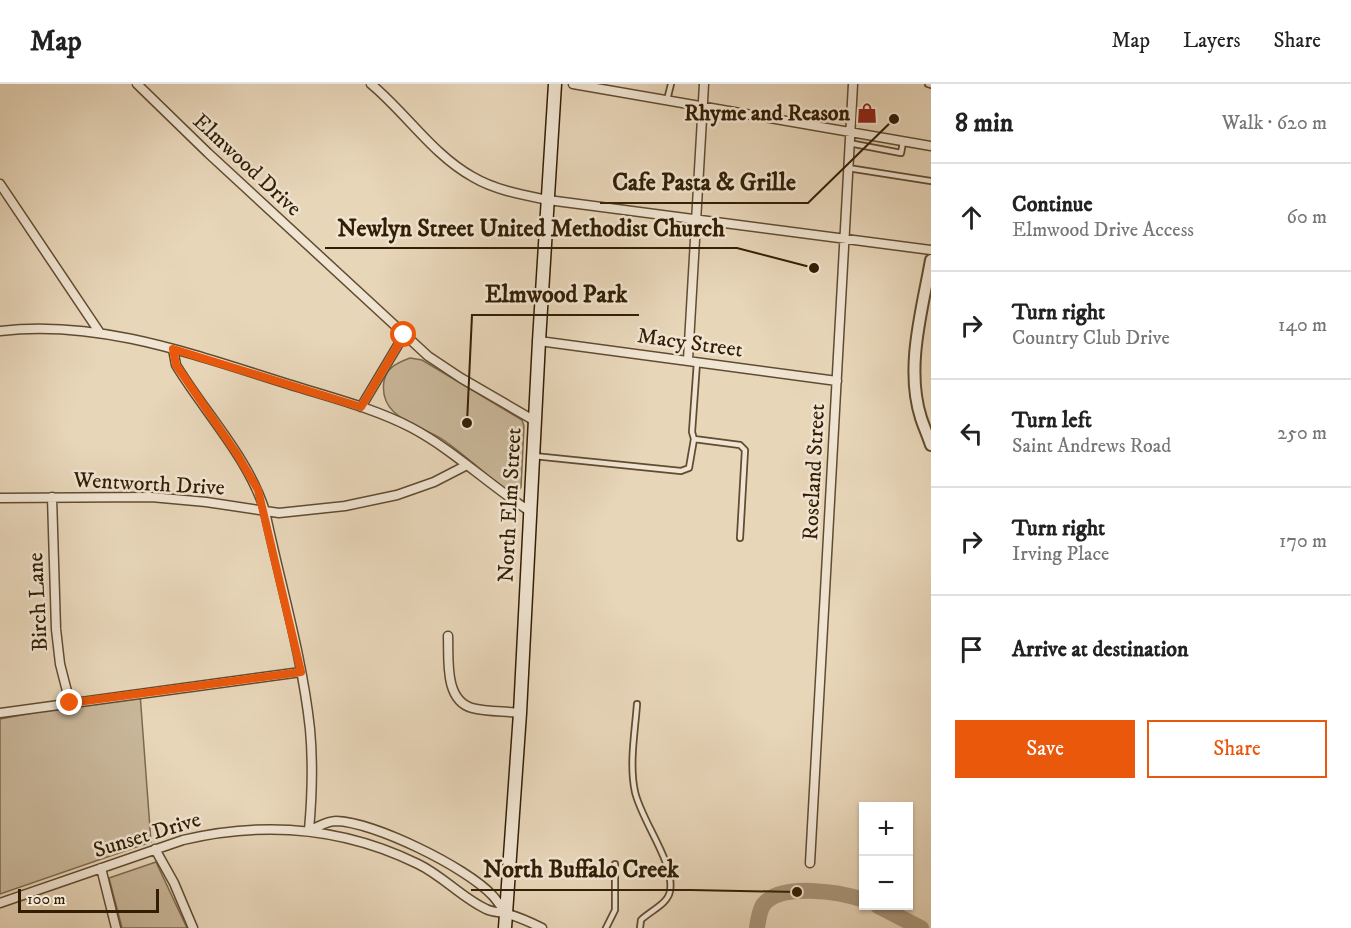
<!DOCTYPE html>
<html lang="en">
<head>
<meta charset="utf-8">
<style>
  body { margin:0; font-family:"IM FELL DW Pica",serif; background:#f2f2f2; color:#222 }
  .controls { position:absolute; right:18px; bottom:18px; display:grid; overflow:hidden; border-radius:0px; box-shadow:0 2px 4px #0004 }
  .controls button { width:54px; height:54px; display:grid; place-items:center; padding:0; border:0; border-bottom:2px solid #e0e0e0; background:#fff; color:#222; font:30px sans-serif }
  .scale { position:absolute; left:18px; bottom:15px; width:141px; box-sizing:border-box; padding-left:6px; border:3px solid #321e03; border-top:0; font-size:16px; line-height:21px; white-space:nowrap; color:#321e03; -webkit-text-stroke:4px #f0e4d2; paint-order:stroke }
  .stop { position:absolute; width:18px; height:18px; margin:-14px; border:4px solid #ea580c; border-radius:50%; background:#fff }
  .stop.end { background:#ea580c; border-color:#fff; box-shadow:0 2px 6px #0008 }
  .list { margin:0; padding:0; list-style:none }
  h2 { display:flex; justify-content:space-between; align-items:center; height:78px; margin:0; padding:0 24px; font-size:26px }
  h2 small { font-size:20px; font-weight:400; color:#767676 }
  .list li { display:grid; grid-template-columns:39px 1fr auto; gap:18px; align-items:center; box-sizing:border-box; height:108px; padding:0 24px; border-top:2px solid #e0e0e0 }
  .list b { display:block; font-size:22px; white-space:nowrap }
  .list p { margin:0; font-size:20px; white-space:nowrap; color:#767676 }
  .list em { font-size:20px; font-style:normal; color:#767676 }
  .actions { display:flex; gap:12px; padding:18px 24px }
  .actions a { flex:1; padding:14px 0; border:2px solid #ea580c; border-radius:0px; text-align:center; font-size:21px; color:#ea580c }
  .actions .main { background:#ea580c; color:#fff }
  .icon { flex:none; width:33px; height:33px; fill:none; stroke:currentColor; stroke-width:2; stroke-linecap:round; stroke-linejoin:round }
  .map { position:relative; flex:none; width:931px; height:844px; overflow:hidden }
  header { display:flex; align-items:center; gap:36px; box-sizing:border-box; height:84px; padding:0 30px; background:#fff; border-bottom:2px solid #e0e0e0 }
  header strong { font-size:28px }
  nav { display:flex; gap:33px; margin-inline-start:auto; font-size:21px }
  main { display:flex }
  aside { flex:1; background:#fff }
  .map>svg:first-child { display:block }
  .green { fill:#c9b79a; stroke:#7e6a4e; stroke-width:1.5 }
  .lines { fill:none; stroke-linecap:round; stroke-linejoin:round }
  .river { stroke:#aa977b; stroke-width:16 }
  .service-casing { stroke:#604c30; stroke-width:8 }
  .minor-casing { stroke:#604c30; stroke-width:11 }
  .tertiary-casing { stroke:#604c30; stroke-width:14 }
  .secondary-casing { stroke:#321e03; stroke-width:15 }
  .service { stroke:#f0e4d2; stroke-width:4.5 }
  .minor { stroke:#f0e4d2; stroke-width:8 }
  .tertiary { stroke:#f0e4d2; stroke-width:10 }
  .secondary { stroke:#f0e4d2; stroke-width:12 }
  .route { stroke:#ea580c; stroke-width:8 }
  .labels { text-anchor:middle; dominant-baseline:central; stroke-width:5; stroke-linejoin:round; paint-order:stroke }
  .poi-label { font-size:22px; font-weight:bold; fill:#321e03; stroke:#f0e4d2; text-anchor:end }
  .street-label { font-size:22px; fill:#321e03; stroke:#f0e4d2 }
  .leader { fill:none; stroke:#321e03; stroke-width:2 }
  .callout-dot { fill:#321e03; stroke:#f0e4d2; stroke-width:2 }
  .callout-label { font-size:24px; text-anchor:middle; font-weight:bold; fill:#321e03; stroke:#f0e4d2; stroke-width:5; stroke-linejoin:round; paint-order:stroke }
</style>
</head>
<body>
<header>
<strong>Map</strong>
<nav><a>Map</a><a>Layers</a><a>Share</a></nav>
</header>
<main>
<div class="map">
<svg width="931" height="844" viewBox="0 0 931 844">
  <rect width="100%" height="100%" fill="#e8d6b9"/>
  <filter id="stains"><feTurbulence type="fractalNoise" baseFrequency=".00333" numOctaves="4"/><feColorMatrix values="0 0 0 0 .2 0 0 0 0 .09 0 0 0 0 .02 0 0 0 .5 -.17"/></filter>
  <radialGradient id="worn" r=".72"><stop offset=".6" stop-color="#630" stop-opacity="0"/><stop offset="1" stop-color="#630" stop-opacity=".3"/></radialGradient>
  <path class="green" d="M410 274 422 276 522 336 524 342 521 403C517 409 513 409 506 407 486 390 466 372 445 357 420 340 378 335 384 297 387 283 397 279 410 274Z
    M140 609 151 758 0 810V635Z
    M156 778 187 844H122L109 794Z"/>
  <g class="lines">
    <path class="river" d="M878 822 921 844
      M757 844C758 837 759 828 763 821 780 798 840 808 864 816"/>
    <g class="service-casing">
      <path id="service" d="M928 0 931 1
        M667 16 671 0
        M849 59 901 69 903 58
        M848 84 931 97
        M697 278 692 348 694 355 740 361 745 366 740 454
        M534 372 681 387 689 384 694 355
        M637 620C635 648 629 680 635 708 642 738 675 779 670 807 668 820 650 827 641 836L640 844
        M606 844 615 826V780"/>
    </g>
    <g class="minor-casing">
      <path id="minor" d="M137 0 208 69 428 272 461 294 535 337
        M371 0C406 29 433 71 473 93 495 106 523 111 548 116L931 166
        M573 0 931 62
        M0 100 100 249
        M0 247C99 235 195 271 288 300 329 313 374 324 412 344 455 367 490 402 531 428
        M539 257 837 297
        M173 265 176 281C205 329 248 373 265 427 280 499 302 571 310 645 313 678 312 713 309 746
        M688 276 704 0
        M361 323 404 251
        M52 413 56 545 60 580 70 619
        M0 414 151 413 206 418 279 429 345 422 397 411 434 398 467 381
        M448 552C449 575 444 616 472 624 487 628 505 627 520 629
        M0 629 301 588
        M310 746C318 743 327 737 336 737 374 738 466 783 492 811 497 816 501 823 506 829
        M155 765 174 799 193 844
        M810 779 853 0
        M101 784 116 844
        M0 819 183 756C264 737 343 743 418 780 443 792 462 814 486 825 492 828 498 828 504 829 517 832 530 838 542 844"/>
    </g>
    <g class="tertiary-casing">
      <path id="tertiary" d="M931 176C922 227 905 284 921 334 924 343 928 352 931 361"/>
    </g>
    <g class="secondary-casing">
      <path id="secondary" d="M505 844 520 629 539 257 555 0"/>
    </g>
    <use href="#service" class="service"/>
    <use href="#minor" class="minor"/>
    <use href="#tertiary" class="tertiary"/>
    <use href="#secondary" class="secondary"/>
  </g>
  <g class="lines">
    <path class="route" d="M70 619 301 588 258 406 237 370 176 281 173 265 361 323 404 251"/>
  </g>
  <defs>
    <g id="shop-bare" transform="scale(1.62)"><path d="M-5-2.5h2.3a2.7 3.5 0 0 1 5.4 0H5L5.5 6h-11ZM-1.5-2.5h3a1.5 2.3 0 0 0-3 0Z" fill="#8f2418" stroke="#f0e4d2" stroke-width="2.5" paint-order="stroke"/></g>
  </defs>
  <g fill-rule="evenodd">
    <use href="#shop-bare" x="867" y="29"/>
  </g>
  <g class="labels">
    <g class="poi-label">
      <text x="850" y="29">Rhyme and Reason</text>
    </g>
    <g class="street-label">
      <text transform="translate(247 81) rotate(43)">Elmwood Drive</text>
      <text transform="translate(690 259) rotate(8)">Macy Street</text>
      <text transform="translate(814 388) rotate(-87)">Roseland Street</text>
      <text transform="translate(149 400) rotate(3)">Wentworth Drive</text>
      <text transform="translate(510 421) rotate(-87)">North Elm Street</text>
      <text transform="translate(38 518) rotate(-93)">Birch Lane</text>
      <text transform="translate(147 751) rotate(-17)">Sunset Drive</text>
    </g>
  </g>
  <path class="leader" d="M894 35L808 119H600M814 184L737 164H325M467 339L472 231H639M797 808L691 806H471"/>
  <g class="callout-dot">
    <circle cx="894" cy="35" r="6"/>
    <circle cx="814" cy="184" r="6"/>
    <circle cx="467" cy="339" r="6"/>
    <circle cx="797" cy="808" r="6"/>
  </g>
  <g class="callout-label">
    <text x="704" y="106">Cafe Pasta &amp; Grille</text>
    <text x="531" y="152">Newlyn Street United Methodist Church</text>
    <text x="556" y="218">Elmwood Park</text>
    <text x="581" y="793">North Buffalo Creek</text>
  </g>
  <rect width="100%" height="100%" filter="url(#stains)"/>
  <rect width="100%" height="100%" fill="url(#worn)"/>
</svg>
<div class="controls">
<button>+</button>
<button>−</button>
</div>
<div class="scale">100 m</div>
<div class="stop" style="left:404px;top:251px"></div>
<div class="stop end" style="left:70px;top:619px"></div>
</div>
<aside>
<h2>8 min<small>Walk · 620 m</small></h2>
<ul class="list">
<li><svg class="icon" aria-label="ahead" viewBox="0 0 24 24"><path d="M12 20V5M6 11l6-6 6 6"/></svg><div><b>Continue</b><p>Elmwood Drive Access</p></div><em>60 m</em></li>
<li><svg class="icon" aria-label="right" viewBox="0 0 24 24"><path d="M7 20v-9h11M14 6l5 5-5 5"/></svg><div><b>Turn right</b><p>Country Club Drive</p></div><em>140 m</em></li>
<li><svg class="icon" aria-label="left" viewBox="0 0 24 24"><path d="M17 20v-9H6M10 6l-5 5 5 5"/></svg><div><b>Turn left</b><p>Saint Andrews Road</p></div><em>250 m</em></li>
<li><svg class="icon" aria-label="right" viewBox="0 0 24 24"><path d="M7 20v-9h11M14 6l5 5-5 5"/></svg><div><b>Turn right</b><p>Irving Place</p></div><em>170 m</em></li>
<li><svg class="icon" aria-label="arrive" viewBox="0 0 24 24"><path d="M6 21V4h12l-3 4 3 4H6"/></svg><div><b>Arrive at destination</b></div></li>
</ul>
<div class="actions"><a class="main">Save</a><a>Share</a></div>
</aside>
</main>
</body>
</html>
